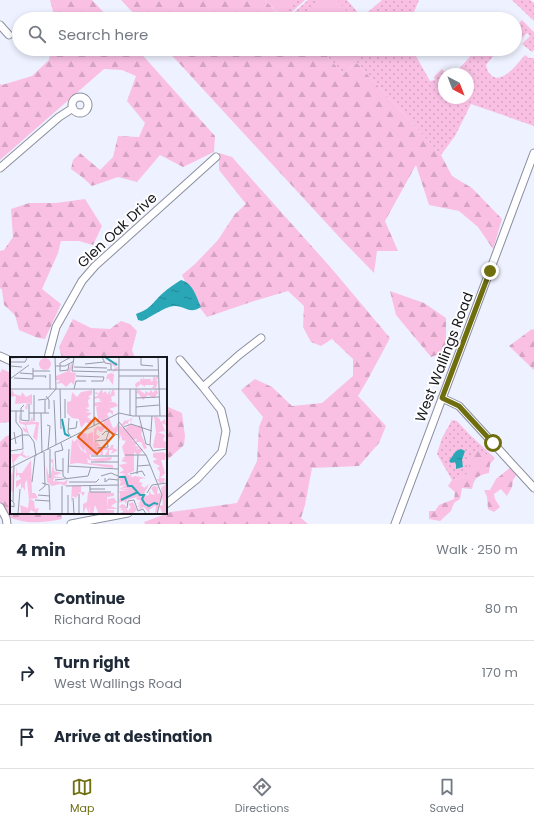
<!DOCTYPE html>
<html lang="en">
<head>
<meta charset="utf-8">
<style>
  body { margin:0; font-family:Poppins,sans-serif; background:#f2f2f3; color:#1f2937 }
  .compass { position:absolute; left:438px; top:68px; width:36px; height:36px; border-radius:50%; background:#fff; box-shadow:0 2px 6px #0003; rotate:138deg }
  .stop { position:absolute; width:12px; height:12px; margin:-9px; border:3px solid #6f6e0f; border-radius:50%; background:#fff }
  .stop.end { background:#6f6e0f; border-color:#fff; box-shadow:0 1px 4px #0008 }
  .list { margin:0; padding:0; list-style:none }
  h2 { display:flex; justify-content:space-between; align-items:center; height:52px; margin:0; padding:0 16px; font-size:17px }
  h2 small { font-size:13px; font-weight:400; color:#747a83 }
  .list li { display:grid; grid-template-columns:26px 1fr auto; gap:12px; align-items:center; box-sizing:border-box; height:64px; padding:0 16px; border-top:1px solid #e0e1e3 }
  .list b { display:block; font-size:15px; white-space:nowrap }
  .list p { margin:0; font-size:13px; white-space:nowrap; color:#747a83 }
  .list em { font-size:13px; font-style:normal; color:#747a83 }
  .icon { flex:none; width:22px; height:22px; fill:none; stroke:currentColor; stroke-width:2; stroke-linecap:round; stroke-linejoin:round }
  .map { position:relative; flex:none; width:534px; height:524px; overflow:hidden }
  .search { position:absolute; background:#fff; box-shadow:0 2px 6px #0003; left:12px; right:12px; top:12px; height:44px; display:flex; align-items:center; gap:10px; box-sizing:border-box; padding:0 14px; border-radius:22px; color:#747a83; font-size:15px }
  .sheet { height:244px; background:#fff }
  nav { display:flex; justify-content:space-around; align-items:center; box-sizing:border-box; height:56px; border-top:1px solid #e0e1e3; background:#fff; font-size:11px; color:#747a83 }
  nav a { display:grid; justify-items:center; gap:2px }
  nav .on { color:#6f6e0f }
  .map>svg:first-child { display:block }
  .grass { fill:url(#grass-dots) }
  .forest { fill:url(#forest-firs) }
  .garden { fill:#f9c0e4 }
  .water { fill:url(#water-ripples) }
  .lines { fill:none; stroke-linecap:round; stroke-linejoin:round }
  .minor-casing { stroke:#8b8f9d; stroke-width:9 }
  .minor { stroke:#fff; stroke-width:7 }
  .route { stroke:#6f6e0f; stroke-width:5 }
  .labels { text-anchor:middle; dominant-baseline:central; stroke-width:4; stroke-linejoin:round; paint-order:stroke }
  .street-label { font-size:14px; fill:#16171d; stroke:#fff }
  .inset-river { fill:none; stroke:#2aa7b7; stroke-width:2 }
  .inset-road { fill:none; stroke:#989aa5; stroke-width:1 }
  .view { fill:#e8590c; fill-opacity:0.15; stroke:#e8590c; stroke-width:2 }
  .inset-edge { fill:none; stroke:#16171d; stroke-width:2 }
</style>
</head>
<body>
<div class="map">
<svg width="534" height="524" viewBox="0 0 534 524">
  <defs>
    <pattern id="grass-dots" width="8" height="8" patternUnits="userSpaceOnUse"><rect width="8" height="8" fill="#f9c0e4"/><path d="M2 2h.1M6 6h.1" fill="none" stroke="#d5a4c3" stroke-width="1.8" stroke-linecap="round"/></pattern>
    <pattern id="forest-firs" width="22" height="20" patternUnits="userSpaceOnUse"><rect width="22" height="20" fill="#f9c0e4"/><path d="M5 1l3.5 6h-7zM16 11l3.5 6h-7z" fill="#d5a4c3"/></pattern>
    <pattern id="water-ripples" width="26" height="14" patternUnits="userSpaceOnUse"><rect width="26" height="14" fill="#2aa7b7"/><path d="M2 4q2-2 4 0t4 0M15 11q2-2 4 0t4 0" fill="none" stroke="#238794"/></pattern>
  </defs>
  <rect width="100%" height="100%" fill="#eef1ff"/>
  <path class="grass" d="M265 0H305L284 19Z
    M308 0H347L362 17 382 0H419L411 19H295L291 15Z
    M512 0H530L534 3V21Z
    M522 20 534 32V50L532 52 522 44 530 36 527 33 519 41 515 37V28Z
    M321 49H412L430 81 435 80 434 77 442 69 447 74H444V98H468V74H449L453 71 455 73 477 49H499L486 65C487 69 488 73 492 76 503 84 518 63 525 55L529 58H534V126L471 104 455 136 441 155 357 63 343 74Z
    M452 420 457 421 470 435 495 458 476 451 469 462V473L459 479 452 480 437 454 442 438Z"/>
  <path class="forest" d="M50 0H92L110 19H55Z
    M121 0H265L283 19H139Z
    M51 49H137L215 136 214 152 183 167 160 155 137 182 118 177 92 186 82 177 71 169 73 160 80 153 100 170 113 157 118 136 139 137 145 123 127 101 136 76 122 70 104 69 0 160V84L2 85 32 76 49 60Z
    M166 49H321L343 74 357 63 441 155 452 176 472 188 502 219 493 249 478 227 459 211 429 205 416 165 385 221 398 251H377L374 273 341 239Z
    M219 153 232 157 332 269 390 338 368 379 358 396 386 426 379 443 359 466 312 468 305 505 301 518 308 524H145L144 522 171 512 237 503 257 461 259 427 263 417 241 390 255 379 272 387 292 406 322 403 353 376V359L332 339 321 346 311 342 303 327 304 306 288 291 254 301 207 317 194 300 182 275 195 264 218 240 235 214 246 204 219 170Z
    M85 199 102 226 93 245 79 241H61L58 253 42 289 61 304 45 339 38 338 19 330 15 315 4 305 2 290 0 288V251L4 250 13 237 11 209 29 203H56Z
    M390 291 424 303 446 318V352L431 357 396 315Z
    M73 319 91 328 110 329 121 321 130 324 137 331 132 350 135 358H62L59 347Z
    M532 329 534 330V370L509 346Z
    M2 369 11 373V422L0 423V373Z
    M166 406 182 413 185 436 184 445 166 461Z
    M11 434V513H61L62 519C35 524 25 524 0 514V442L5 437Z
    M476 450 495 458 490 464 489 473C477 476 475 477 472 489L462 488 460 499 454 503 451 511 440 521 429 519V511H435L439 505 454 499 455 492 448 486 452 480 459 479 469 473V462Z
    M511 467 517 474 513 480 512 487 507 496 501 489 494 494 495 499 500 507 494 512 488 509 487 497 484 490H490L496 479Z"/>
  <path class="garden" d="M269 0H298L282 14Z
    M320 0H337L354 19H303L301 17Z
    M329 49H368L346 69Z"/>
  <path class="water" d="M181 280C193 283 196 296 201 307 189 315 184 305 174 306 163 307 152 317 142 321L138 320 136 314C151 309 152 303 163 293 168 288 175 284 181 280Z
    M461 449 465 451 462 460 463 467 456 469V465L455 462 451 463 449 461 456 451Z"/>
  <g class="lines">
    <g class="minor-casing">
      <path id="minor" d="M0 25 9 35
        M72 105a8 8 0 1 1 16 0a8 8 0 1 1-16 0Z
        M0 168 59 117 73 108
        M0 356 11 361
        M48 358 56 327 82 281 95 266 216 157
        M203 387 239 355 261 338
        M442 398 459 406 534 488
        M166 504 197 479 222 452 226 431 221 410 203 387 180 360
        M0 507 6 518 7 524
        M71 524 128 513
        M395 524 534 153"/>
    </g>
    <use href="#minor" class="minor"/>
  </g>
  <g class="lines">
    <path class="route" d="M490 271 442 398 459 406 493 443"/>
  </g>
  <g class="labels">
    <g class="street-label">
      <text transform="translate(117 230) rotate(-43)">Glen Oak Drive</text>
      <text transform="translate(444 357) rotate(-69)">West Wallings Road</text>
    </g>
  </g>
  <g transform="translate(10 357)">
    <rect width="157" height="157" fill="#eef1ff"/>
    <path d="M72 75 77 77 79 92 76 97 75 90 74 95 67 85 68 77Z" fill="#f9c0e4"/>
    <path d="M94 0 105 6 106 4 108 8 105 9 106 12 107 9 108 11 104 15 100 16 104 17 103 28 98 21 96 24 97 18 104 14 105 10ZM62 5V11L60 15 66 16 64 28 61 25 56 30 52 26 46 27 50 23H46V19L58 14ZM148 18V22L145 23 148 24 146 31H142L144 28H135V30L131 27 126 31 125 27 129 24V26L131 21 133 23V19L134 22H142L140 23 142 25 144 19 146 21ZM2 32 4 37 11 39 12 35 16 40 22 37V48L18 46 17 53 15 51 17 46 5 47 6 39 0 40ZM92 32 94 41 93 36 96 34 97 38 100 33V39L102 33H104L105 38 101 40 102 44H99L106 46 108 49 99 52 103 54V58L100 55 97 57 99 60 94 62 99 61 103 71 106 70 108 65V73L105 78 100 73 95 71 91 75 87 72 86 77 90 80 84 84 88 86 90 89 85 90 100 91 101 88H104L103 91 108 93 101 97 103 93H99V98H95L98 93H93V98H90L91 96 87 93V98H79L81 102 102 100 101 103 92 105 79 103 77 101 78 106 103 108V111L68 106 60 107 62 82 64 85 69 80 67 85 71 93 77 97 78 72V77L83 75 84 95V72L88 69 91 70 94 65 89 62 91 55 89 65H84L88 63 86 50 89 49H84V46L93 44H89L91 43 88 41 84 42V40L89 38 84 36 87 35 88 37ZM128 32 135 37V34L139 36 141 33 143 36 145 32 144 35 146 32 148 36 144 41 138 38 133 43 128 36 126 37ZM82 33V37L78 40 81 41 78 43 79 50 76 51 80 54 75 55 82 56 77 60 83 64 80 65V68L76 65 71 71 69 62 62 61 57 56V45L61 44 62 35 67 40 71 35ZM9 55 11 65H20L22 59 23 65H29L27 84 23 80 26 67 16 68 19 77 14 74 12 70 16 72 15 68 9 66ZM144 59 149 61 151 65 155 62 156 68 152 66 155 74 148 75 155 78 153 83 157 86 156 91H144L143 89 146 75ZM113 60 116 64 122 61 121 66 120 62 118 65 119 69 117 66 113 69 115 72 121 67 128 70 130 68 133 72 131 77 137 91 134 92 131 85H126L127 82 122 83 127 86 125 89 130 90 125 92 131 91 133 93 128 98 124 95V114L117 117 122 119 120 121 125 119 136 121 130 122 129 125 133 126 131 128 134 131 139 127 134 137 138 139 140 134 141 137 145 138 141 131 144 129 148 130 147 137 150 136 152 141 147 155 145 156 146 148 139 153 140 157 134 150 128 153 131 149 127 150 131 146 127 147 131 144 126 142 127 140 117 143 116 147 114 144 109 146 110 137H114H110L109 134H120L109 133 121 131 109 132 116 128 109 129 111 125 109 122 113 120 109 119 116 117 109 116 114 113 109 108 118 106 111 104 114 102 112 101 115 100 112 90 116 84 112 83 111 77 109 84V68L113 71 112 67 115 63ZM14 93 13 97 17 100 19 98V100L15 101 10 98 4 105 3 135 0 134V113L2 118 3 109 1 97H10ZM153 95 156 97 155 103H151L155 116 150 121H154L157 125 154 123V126H150L146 122H149L150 115 147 111 150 109 144 106 143 104 147 102 143 100V96ZM43 102 44 114 52 116 43 119 54 121H44L43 124 54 125 58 122 56 129 50 127 42 129 37 125 36 108 40 123 43 107 40 103ZM21 103 22 136H38H25L28 141 20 142 24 144 25 152 29 151 27 157 21 153 19 156 9 157 11 155 10 148 18 151 19 143 17 123 15 126V134L13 130 11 132V126L6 131V124L11 122 8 117 6 121V109L7 116H12ZM157 126V156L153 157 149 149 153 148 151 131ZM62 129H71V135H75L73 139 70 135 66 141 63 139 61 145ZM78 135H97L88 147V155L85 148 83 157H80L79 149V157L76 150 73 157V147L77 145ZM98 139V142L108 140 104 141 107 145 101 149 108 152H97ZM123 145 127 153 122 157H109L115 153 114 151V154L109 152H113L109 150 112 147 115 148 118 154 121 150 118 147Z" fill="#f9c0e4"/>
    <path d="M29 7a6 6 0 1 1 12 0a6 6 0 1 1-12 0Z" fill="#f9c0e4"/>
    <path d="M89 136H104V139L97 140V153H104V157H88V146L92 141Z" fill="#f9c0e4"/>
    <path class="inset-river" d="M95 0 107 8M52 62 55 77 59 79M109 120H115L118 129H122L130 138H134L132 142 135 147 139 149 144 146 148 147M111 143 128 135"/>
    <path class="inset-road" d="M64 0 62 14 97 15M92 0 95 6 101 7V13M114 0H127M140 0H131V8L143 9M148 0 150 59M0 1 21 0M0 5H15L17 1M59 7 58 13 50 14V6L61 0M75 7 94 5M0 9 12 10M45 9H55L64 4M64 10 97 11M97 13H148M23 14H40M10 16 23 17M23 19H36L35 21M66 19 94 20 93 24H81M109 19H148M4 21 23 22V11M0 22 19 8M0 32H157M40 32V17M50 32 51 72M64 32 66 24H76M84 32V69M126 32V59M24 38V64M36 39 39 43V52M126 41 149 40M55 42V61M28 43 37 42 46 32 45 0M44 43 46 88M14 48 11 51V63L19 64V47M126 50 149 48M0 54H14M6 54V65L12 73 13 92M19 56H39M31 56 32 96M35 56V43M120 59V32M129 59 136 87 140 88M59 61 58 75 61 81M109 65 136 98 152 138 147 157M37 68 40 69 38 93M114 70 121 67 142 74M58 72 66 71 67 64M4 75 6 87M92 78 96 74 108 78M0 83 12 78H19L24 85 26 99M85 84 96 83 99 74M51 86 53 93 45 95 46 113 53 114M140 88 142 59M140 88 143 94 157 92M88 91 98 90 97 82M40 92V121M0 94 13 92M115 98H136M81 99H108M53 101V119L56 121M81 105H108M58 109 108 112M128 109 140 108M0 111 109 56 123 59H157M58 116 59 92M120 117 132 114 135 119M127 117 128 98M91 119 101 116 108 119M95 121V125L99 122 108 123M45 123 78 119 81 110M22 125 25 99M59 125H86L89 122M32 126 39 128 40 153M56 129 108 128M80 129V135H101M80 132H95M29 134 35 129 34 95M137 136 142 128 157 126M28 138 40 139M58 138V157M63 141 64 157M0 142 4 146V150L1 149M25 143 40 144M3 145 4 109M117 151 118 144 124 143 128 154 133 152 136 157M8 157 10 132M52 157V129M69 157V137M108 157 109 0"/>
    <path class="view" d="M85 61 104 78 87 97 68 80Z"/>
    <rect width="157" height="157" class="inset-edge"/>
  </g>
</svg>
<svg class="compass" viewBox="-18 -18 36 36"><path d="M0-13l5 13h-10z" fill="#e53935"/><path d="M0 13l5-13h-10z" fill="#747a83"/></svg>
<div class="stop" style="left:493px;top:443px"></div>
<div class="stop end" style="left:490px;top:271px"></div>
<div class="search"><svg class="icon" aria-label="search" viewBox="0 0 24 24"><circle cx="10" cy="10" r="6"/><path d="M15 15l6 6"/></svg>Search here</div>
</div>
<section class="sheet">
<h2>4 min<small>Walk · 250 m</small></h2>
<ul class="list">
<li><svg class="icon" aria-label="ahead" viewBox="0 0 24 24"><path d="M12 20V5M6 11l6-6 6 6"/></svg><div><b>Continue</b><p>Richard Road</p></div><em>80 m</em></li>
<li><svg class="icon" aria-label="right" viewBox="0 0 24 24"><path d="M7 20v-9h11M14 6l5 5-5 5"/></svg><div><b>Turn right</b><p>West Wallings Road</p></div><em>170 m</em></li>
<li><svg class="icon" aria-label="arrive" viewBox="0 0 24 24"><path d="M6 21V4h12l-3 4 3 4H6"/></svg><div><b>Arrive at destination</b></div></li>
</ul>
</section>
<nav>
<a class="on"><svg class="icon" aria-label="map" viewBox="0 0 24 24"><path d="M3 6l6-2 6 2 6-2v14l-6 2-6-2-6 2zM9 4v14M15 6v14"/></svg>Map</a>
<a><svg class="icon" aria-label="directions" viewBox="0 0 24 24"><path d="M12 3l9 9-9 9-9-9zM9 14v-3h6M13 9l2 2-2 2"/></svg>Directions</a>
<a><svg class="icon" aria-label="saved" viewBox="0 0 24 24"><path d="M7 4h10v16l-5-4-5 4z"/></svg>Saved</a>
</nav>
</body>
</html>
